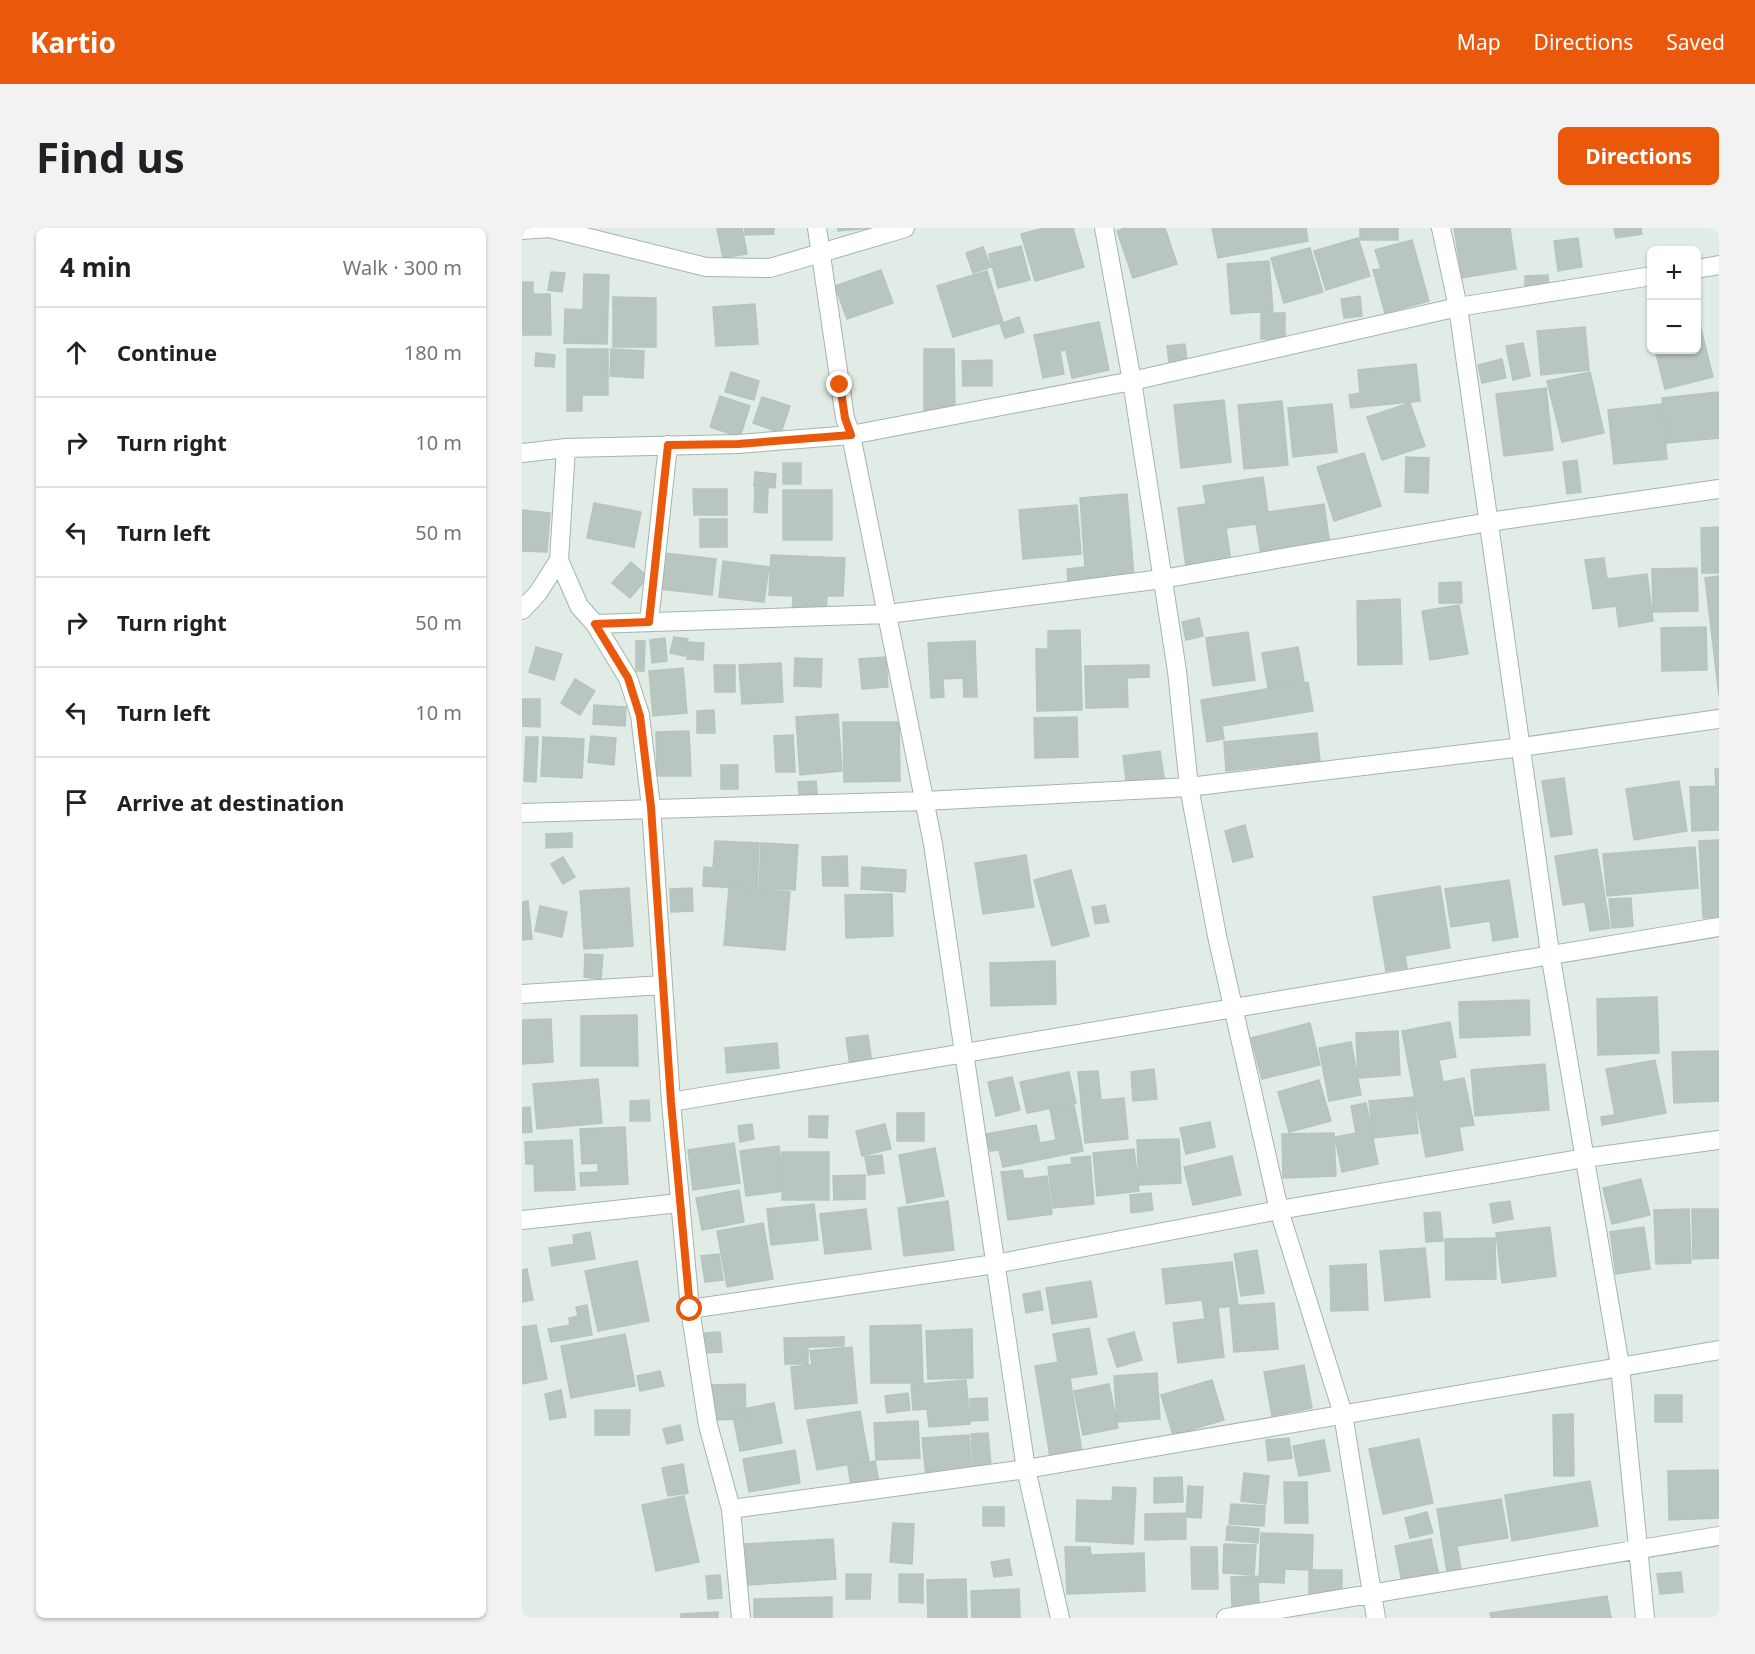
<!DOCTYPE html>
<html lang="en">
<head>
<meta charset="utf-8">
<style>
  body { margin:0; font-family:"Noto Sans",sans-serif; background:#f2f2f2; color:#202124 }
  .controls { position:absolute; right:18px; top:18px; display:grid; overflow:hidden; border-radius:9px; box-shadow:0 2px 4px #0004 }
  .controls button { width:54px; height:54px; display:grid; place-items:center; padding:0; border:0; border-bottom:2px solid #e0e0e0; background:#fff; color:#202124; font:30px sans-serif }
  .stop { position:absolute; width:18px; height:18px; margin:-14px; border:4px solid #ea580c; border-radius:50%; background:#fff }
  .stop.end { background:#ea580c; border-color:#fff; box-shadow:0 2px 6px #0008 }
  .list { margin:0; padding:0; list-style:none }
  h2 { display:flex; justify-content:space-between; align-items:center; height:78px; margin:0; padding:0 24px; font-size:26px }
  h2 small { font-size:20px; font-weight:400; color:#757577 }
  .list li { display:grid; grid-template-columns:39px 1fr auto; gap:18px; align-items:center; box-sizing:border-box; height:90px; padding:0 24px; border-top:2px solid #e0e0e0 }
  .list b { display:block; font-size:22px; white-space:nowrap }
  .list em { font-size:20px; font-style:normal; color:#757577 }
  .icon { flex:none; width:33px; height:33px; fill:none; stroke:currentColor; stroke-width:2; stroke-linecap:round; stroke-linejoin:round }
  .map { position:relative; flex:none; width:1197px; height:1390px; overflow:hidden; border-radius:9px }
  header { display:flex; align-items:center; gap:36px; box-sizing:border-box; height:84px; padding:0 30px; background:#ea580c; color:#fff }
  header strong { font-size:28px }
  nav { display:flex; gap:33px; margin-inline-start:auto; font-size:21px }
  .intro { display:flex; align-items:center; justify-content:space-between; box-sizing:border-box; height:144px; padding:0 36px }
  h1 { margin:0; font-size:42px }
  .button { padding:15px 27px; border-radius:9px; background:#ea580c; color:#fff; font-size:21px; font-weight:700 }
  main { display:flex; gap:36px; padding:0 36px }
  aside { flex:1; background:#fff; border-radius:9px; box-shadow:0 2px 4px #0004 }
  .map>svg:first-child { display:block }
  .building { fill:#b8c6bf; stroke:#b5c5bd; stroke-width:1.5 }
  .lines { fill:none; stroke-linecap:round; stroke-linejoin:round }
  .street-casing { stroke:#a5b4ad; stroke-width:20 }
  .street { stroke:#fff; stroke-width:18 }
  .route { stroke:#ea580c; stroke-width:8 }
</style>
</head>
<body>
<header>
<strong>Kartio</strong>
<nav><a>Map</a><a>Directions</a><a>Saved</a></nav>
</header>
<div class="intro"><h1>Find us</h1><a class="button">Directions</a></div>
<main>
<aside>
<h2>4 min<small>Walk · 300 m</small></h2>
<ul class="list">
<li><svg class="icon" aria-label="ahead" viewBox="0 0 24 24"><path d="M12 20V5M6 11l6-6 6 6"/></svg><div><b>Continue</b></div><em>180 m</em></li>
<li><svg class="icon" aria-label="right" viewBox="0 0 24 24"><path d="M7 20v-9h11M14 6l5 5-5 5"/></svg><div><b>Turn right</b></div><em>10 m</em></li>
<li><svg class="icon" aria-label="left" viewBox="0 0 24 24"><path d="M17 20v-9H6M10 6l-5 5 5 5"/></svg><div><b>Turn left</b></div><em>50 m</em></li>
<li><svg class="icon" aria-label="right" viewBox="0 0 24 24"><path d="M7 20v-9h11M14 6l5 5-5 5"/></svg><div><b>Turn right</b></div><em>50 m</em></li>
<li><svg class="icon" aria-label="left" viewBox="0 0 24 24"><path d="M17 20v-9H6M10 6l-5 5 5 5"/></svg><div><b>Turn left</b></div><em>10 m</em></li>
<li><svg class="icon" aria-label="arrive" viewBox="0 0 24 24"><path d="M6 21V4h12l-3 4 3 4H6"/></svg><div><b>Arrive at destination</b></div></li>
</ul>
</aside>
<div class="map">
<svg width="1197" height="1390" viewBox="0 0 1197 1390">
  <rect width="100%" height="100%" fill="#e2ece6"/>
  <path class="building" d="M220 0 225 26 201 30 195 1Z
    M223 0H252V6L223 7Z
    M316 0H351L316 3Z
    M522 0H551L562 39 513 53 499 6Z
    M603 0H643L655 36 611 50 595 3Z
    M690 0H784L786 13 696 30Z
    M838 0H876V12H838Z
    M932 0H988L994 41 940 50Z
    M1092 0H1119L1120 6 1094 10Z
    M836 10 848 48 804 62 792 23Z
    M1056 10 1060 39 1036 43 1032 13Z
    M890 12 907 73 863 85 851 42 859 41 853 22Z
    M499 18 508 52 476 60 467 26Z
    M461 19 469 39 451 45 444 25Z
    M788 20 801 64 762 75 749 30Z
    M747 33 751 83 709 86 705 36Z
    M359 42 371 75 325 91 313 58Z
    M465 43 481 94 431 109 415 58Z
    M29 44 43 45 40 64 26 62Z
    M62 46 87 47 85 116 42 115 43 81 61 82Z
    M1026 47 1027 59 1003 60V48Z
    M0 54H11V66H28L29 107H0Z
    M838 68 840 88 822 90 819 71Z
    M91 69 134 70V119H91Z
    M233 76 236 116 194 118 191 79Z
    M739 85H763V111H739Z
    M1175 85 1191 149 1143 161 1133 122H1174Z
    M497 89 502 104 483 110 478 96Z
    M577 94 587 142 550 150 544 122 538 123 542 146 521 150 512 107Z
    M1063 99 1067 142 1019 147 1015 103Z
    M1001 115 1008 148 991 152 984 118Z
    M663 116 665 132 647 135 645 118Z
    M45 121H86V167H60V183H45Z
    M89 121 122 123 121 150 88 148Z
    M402 121H432L433 182H402Z
    M14 125 33 127 32 139 13 138Z
    M980 131 984 150 960 155 956 137Z
    M470 132V158H441L440 133Z
    M894 136 898 173 829 180 827 167 838 165 836 142Z
    M209 144 237 153 232 172 203 164Z
    M1068 144 1082 205 1040 214 1025 153Z
    M1024 160 1031 222 982 228 974 166Z
    M1197 164V210L1145 215 1140 170Z
    M198 168 228 178 218 209 188 199Z
    M240 169 268 178 259 205 231 195Z
    M702 172 709 234 659 240 652 177Z
    M760 173 766 237 722 241 716 177Z
    M888 175 903 218 860 232 845 189Z
    M810 176 815 224 771 229 766 180Z
    M1140 176 1145 231 1092 236 1086 182Z
    M842 225 859 278 812 293 795 239Z
    M884 229 907 230 906 265 883 264Z
    M1055 232 1059 264 1045 266 1041 234Z
    M261 235H279V256H261Z
    M233 244 254 246 253 260 232 258Z
    M741 249 746 284 802 276 808 317 739 327 734 296 704 300 709 333 664 339 656 280 684 276 681 258Z
    M233 260H246L245 285 232 284Z
    M171 261H205V287H172Z
    M261 262H310V312H261Z
    M605 266 612 348 546 353 545 341 563 339 558 270Z
    M72 275 119 284 112 319 65 310Z
    M555 277 559 326 501 331 497 282Z
    M0 282 28 285 25 324 0 323Z
    M178 291H205V319H178Z
    M1197 299V345H1180L1179 300Z
    M142 325 194 331 190 367 138 361Z
    M249 327 323 330 321 368H305L304 387 270 386 271 368 247 367Z
    M1082 330 1085 351 1125 346 1131 393 1097 399 1094 378 1071 381 1063 332Z
    M201 333 247 339 242 374 197 369Z
    M109 334 126 349 108 370 90 355Z
    M1175 340 1176 383 1131 384 1130 341Z
    M1197 348V468L1183 350Z
    M939 354 940 375H917V355Z
    M878 371 880 436 836 437 835 373Z
    M937 377 946 426 908 432 900 383Z
    M677 390 681 408 664 412 660 394Z
    M1184 399 1185 442 1140 443 1139 400Z
    M558 402 560 482 515 483 514 421H526V403Z
    M726 404 733 452 691 458 684 410Z
    M152 409 166 411 163 428 148 425Z
    M143 410 145 433 130 435 128 412Z
    M114 413H123L122 443H114Z
    M453 413 455 469H442L441 450 421 451 422 469 409 470 406 415Z
    M166 414 182 415 181 432 165 431Z
    M14 419 40 426 32 452 7 444Z
    M776 419 782 453 746 460 740 425Z
    M364 429 366 459 340 461 337 431Z
    M273 430 300 431 299 459 272 458Z
    M259 435 261 474 220 476 217 437Z
    M192 437H213V464H193Z
    M627 437V449L605 450 606 479 564 480 563 438Z
    M161 440 165 485 131 488 127 443Z
    M53 451 73 463 58 487 39 475Z
    M786 454 791 483 700 498 702 511 685 514 679 472Z
    M0 471H18V499L0 498Z
    M72 477 104 479 103 498 71 496Z
    M192 482 193 505H175V483Z
    M316 486 320 543 278 547 274 489Z
    M555 489 556 529 513 530 512 490Z
    M321 494H377L378 553 322 554Z
    M167 503 169 548H135L134 504Z
    M795 505 798 533 704 543 702 514Z
    M271 507 273 544H254L252 508Z
    M69 508 94 510 92 537 66 534Z
    M4 509H16L14 554 2 553Z
    M21 509 62 511 60 550 19 548Z
    M638 523 643 555 605 560 601 528Z
    M199 537H216V561H199Z
    M1193 541H1197V602L1170 603 1168 559 1194 558Z
    M1042 550 1050 606 1029 609 1020 553Z
    M294 553 296 573 278 574 276 554Z
    M1157 553 1165 603 1112 612 1104 561Z
    M723 597 731 629 711 634 703 603Z
    M50 605V619L24 620V606Z
    M1197 612V689L1181 690 1177 613Z
    M193 613 237 615 235 661 181 658 182 639 191 640Z
    M239 615 276 617 273 662 237 660Z
    M1173 619 1176 660 1085 668 1081 626Z
    M1075 621 1088 700 1068 703 1063 674 1041 677 1033 628Z
    M504 627 512 679 461 686 453 635Z
    M325 628 326 658H301L300 629Z
    M41 629 53 649 41 656 29 636Z
    M340 639 384 642 383 664 339 661Z
    M549 642 567 708 530 718 512 652Z
    M987 652 996 709 971 713 968 693 929 699 923 661Z
    M918 658 928 720 883 728 885 740 864 743 851 669Z
    M207 659 268 664 263 722 202 717Z
    M107 660 111 718 62 721 58 663Z
    M170 660 171 683 149 684 148 661Z
    M370 666 371 708 324 710 323 667Z
    M1109 670 1111 698 1090 700 1087 671Z
    M6 673 10 711 0 712V674Z
    M583 677 587 694 573 696 570 679Z
    M18 678 45 684 40 709 13 703Z
    M63 726 81 727 79 751 62 749Z
    M533 733 534 776 469 778 468 735Z
    M1135 769 1137 825 1076 827 1075 771Z
    M1007 772 1008 807 938 810 937 774Z
    M115 787 116 838H59V788Z
    M29 791 31 834 0 836V792Z
    M928 794 934 829 917 832 921 854 942 850 952 897 937 899 941 922 904 929 880 803Z
    M788 795 798 837 740 851 729 810Z
    M876 803 878 847 836 850 834 805Z
    M346 807 350 835 328 838 324 810Z
    M829 814 839 867 807 873 797 820Z
    M255 815 257 840 205 845 203 820Z
    M1197 823V873L1152 875 1150 824Z
    M1133 832 1144 885 1080 897 1079 889 1093 887 1084 841Z
    M1023 836 1027 882 953 888 949 842Z
    M632 841 635 871 611 873 609 844Z
    M576 843 579 872 602 870 606 911 563 915 556 844Z
    M547 844 554 875 505 885 498 854Z
    M490 849 498 882 474 888 466 854Z
    M76 851 80 895 15 901 11 856Z
    M797 852 809 893 767 904 756 864Z
    M892 869 896 905 851 910 847 873Z
    M127 872 128 893H108V873Z
    M844 875 856 936 820 944 813 909 834 905 829 878Z
    M552 877 561 923 481 939 477 922 468 923 464 906 514 897 518 915 534 912 528 881Z
    M8 879 10 904 0 905V880Z
    M375 885H402V913H375Z
    M287 888H306L305 910 287 909Z
    M688 894 693 919 664 926 658 900Z
    M230 896 232 911 218 914 216 898Z
    M363 896 369 921 340 928 334 903Z
    M103 899 106 956 59 958 58 945 76 944V935L60 936 58 901Z
    M812 905 814 948 761 950 760 906Z
    M657 911 659 955 617 957 615 912Z
    M50 912 53 962 13 963 12 936H4L3 914Z
    M212 915 218 955 171 962 166 922Z
    M257 918 262 963 224 968 218 923Z
    M413 920 422 968 385 975 377 927Z
    M612 921 617 963 575 968 571 925Z
    M260 924H307V972H260Z
    M360 927 362 945 346 947 343 929Z
    M568 928 572 976 531 980 526 939 550 936 549 930Z
    M710 928 719 967 671 977 662 939Z
    M500 942 502 951 525 948 530 986 486 992 479 944Z
    M343 947V971L312 972 311 948Z
    M1119 951 1128 987 1090 996 1081 960Z
    M217 962 222 994 180 1002 174 970Z
    M629 965 631 982 609 985 608 967Z
    M426 973 432 1022 382 1028 376 980Z
    M988 973 991 991 971 995 968 976Z
    M292 976 296 1012 249 1017 245 981Z
    M344 981 349 1021 303 1026 298 986Z
    M1167 981 1169 1035 1134 1036 1132 982Z
    M1170 981H1197V1030L1171 1031Z
    M918 984 921 1013 904 1014 902 985Z
    M241 995 251 1051 205 1059 195 1003Z
    M1028 999 1034 1048 980 1055 974 1005Z
    M1122 999 1128 1041 1094 1046 1088 1004Z
    M68 1004 73 1031 30 1038 27 1020 52 1016 51 1007Z
    M973 1010 974 1051 924 1052 923 1011Z
    M903 1020 908 1069 863 1073 858 1023Z
    M735 1022 742 1065 719 1068 712 1026Z
    M197 1026 201 1052 183 1054 179 1028Z
    M115 1033 127 1093 76 1103 63 1043Z
    M710 1034 716 1077 696 1080 702 1129 656 1135 651 1095 683 1091 680 1072 644 1076 640 1041Z
    M844 1036 846 1082 809 1083 808 1038Z
    M5 1041 11 1072 0 1074V1042Z
    M569 1053 575 1089 530 1096 524 1060Z
    M518 1063 521 1082 504 1085 501 1066Z
    M752 1075 756 1121 712 1124 708 1078Z
    M65 1077 70 1107 29 1114 26 1101 48 1097 47 1090 56 1088 54 1079Z
    M14 1097 25 1151 0 1156V1099Z
    M399 1097 401 1155H349L348 1098Z
    M567 1100 575 1146 548 1150 560 1224 528 1229 513 1138 536 1134 531 1106Z
    M450 1101 451 1150 406 1151 404 1103Z
    M198 1104 200 1124 183 1125 182 1105Z
    M612 1104 620 1132 595 1139 586 1111Z
    M103 1106 113 1158 49 1170 39 1118Z
    M322 1109V1118L286 1119V1136H263L262 1110Z
    M330 1119 335 1175 273 1181 269 1139 290 1137 288 1123Z
    M782 1137 790 1180 750 1188 742 1144Z
    M138 1143 142 1158 118 1163 115 1148Z
    M635 1145 638 1191 595 1194 592 1148Z
    M444 1152 448 1196 407 1199 405 1181 391 1182 389 1157Z
    M690 1152 702 1192 651 1207 639 1167Z
    M223 1156 224 1191 189 1192 188 1157Z
    M587 1156 596 1200 561 1207 552 1163Z
    M39 1162 44 1189 28 1192 23 1166Z
    M386 1165 388 1182 365 1185 363 1168Z
    M1133 1167H1160V1194H1133Z
    M465 1170 466 1192 449 1193 448 1171Z
    M252 1175 260 1215 218 1223 210 1183Z
    M73 1182H108L107 1207H73Z
    M338 1183 347 1233 295 1242 285 1192Z
    M1051 1186 1052 1248H1032L1031 1187Z
    M396 1193 398 1230 354 1232 352 1195Z
    M158 1197 161 1212 145 1216 141 1201Z
    M466 1205 470 1248 452 1249 449 1206Z
    M447 1207 450 1245 404 1249 400 1210Z
    M767 1210 770 1230 746 1233 744 1212Z
    M897 1211 911 1275 861 1286 847 1221Z
    M802 1212 808 1243 777 1248 771 1218Z
    M273 1222 278 1255 227 1264 221 1231Z
    M353 1233 357 1254 329 1259 326 1238Z
    M161 1236 166 1265 146 1268 140 1240Z
    M1197 1242V1290L1147 1292 1146 1243Z
    M722 1245 747 1248 744 1276 719 1273Z
    M660 1249 661 1274 632 1275V1250Z
    M1068 1253 1076 1298 990 1313 983 1267Z
    M762 1254H785L786 1295H763Z
    M666 1258 681 1259 679 1290 664 1289Z
    M591 1259 614 1260 611 1316 554 1313 555 1272 590 1273Z
    M162 1268 177 1334 134 1343 120 1277Z
    M979 1271 986 1310 935 1318 940 1347 926 1350 915 1281Z
    M709 1276 743 1278 742 1298 707 1296Z
    M461 1279H482V1298H461Z
    M905 1284 911 1305 888 1310 883 1290Z
    M664 1285V1311L623 1312V1286Z
    M371 1295 392 1296 390 1336 368 1334Z
    M705 1298 737 1301 736 1315 704 1312Z
    M739 1305 791 1307 790 1342 763 1341 762 1355 737 1354Z
    M311 1311 314 1351 226 1357 223 1316Z
    M909 1311 918 1352 881 1359 873 1318Z
    M702 1316 734 1317 732 1347 701 1345Z
    M543 1319H568L569 1327 622 1325 623 1363 545 1366Z
    M669 1319H695L696 1361H670Z
    M487 1331 490 1347 472 1349 469 1334Z
    M787 1342H820V1370H787Z
    M1159 1344 1161 1364 1138 1366 1135 1346Z
    M324 1346H349L348 1371H324Z
    M377 1346H401V1375L377 1374Z
    M198 1347 200 1370 186 1371 184 1348Z
    M736 1348 737 1378 710 1380 709 1349Z
    M444 1351 445 1390H406L405 1352Z
    M497 1361 498 1390H450L449 1363Z
    M1085 1368 1089 1390H969L968 1385Z
    M310 1369V1390H232V1371Z
    M196 1384V1390H159V1386Z"/>
  <g class="lines">
    <g class="street-casing">
      <path id="street" d="M295 0 323 190 329 207 411 616 504 1241 538 1390
        M582 0 610 153 655 443 667 559 695 708 757 982 821 1186 854 1390
        M919 0 936 79 1028 725 1098 1138 1123 1390
        M0 2 27 0 184 39 248 40 383 0
        M1174 41 1197 37
        M44 220 37 332 57 378 73 396 106 450 118 487 129 579 149 874 168 1081 186 1197 209 1281 219 1390
        M0 225 44 220 216 216 329 207 610 153 936 79 1130 48
        M0 382 16 365 37 332
        M127 394 146 217
        M73 396 366 386 640 351 967 294 1197 261
        M0 585 403 573 667 559 1000 519 1197 491
        M0 766 140 757
        M149 874 1197 699
        M0 992 157 975
        M168 1081 473 1036 757 982 1063 930 1197 912
        M209 1281 504 1241 1197 1122
        M704 1390 1197 1308"/>
    </g>
    <use href="#street" class="street"/>
  </g>
  <g class="lines">
    <path class="route" d="M168 1081 149 874 129 579 118 488 106 450 73 396 127 394 146 217 216 216 329 207 323 190 318 157"/>
  </g>
</svg>
<div class="controls">
<button>+</button>
<button>−</button>
</div>
<div class="stop" style="left:168px;top:1081px"></div>
<div class="stop end" style="left:318px;top:157px"></div>
</div>
</main>
</body>
</html>
